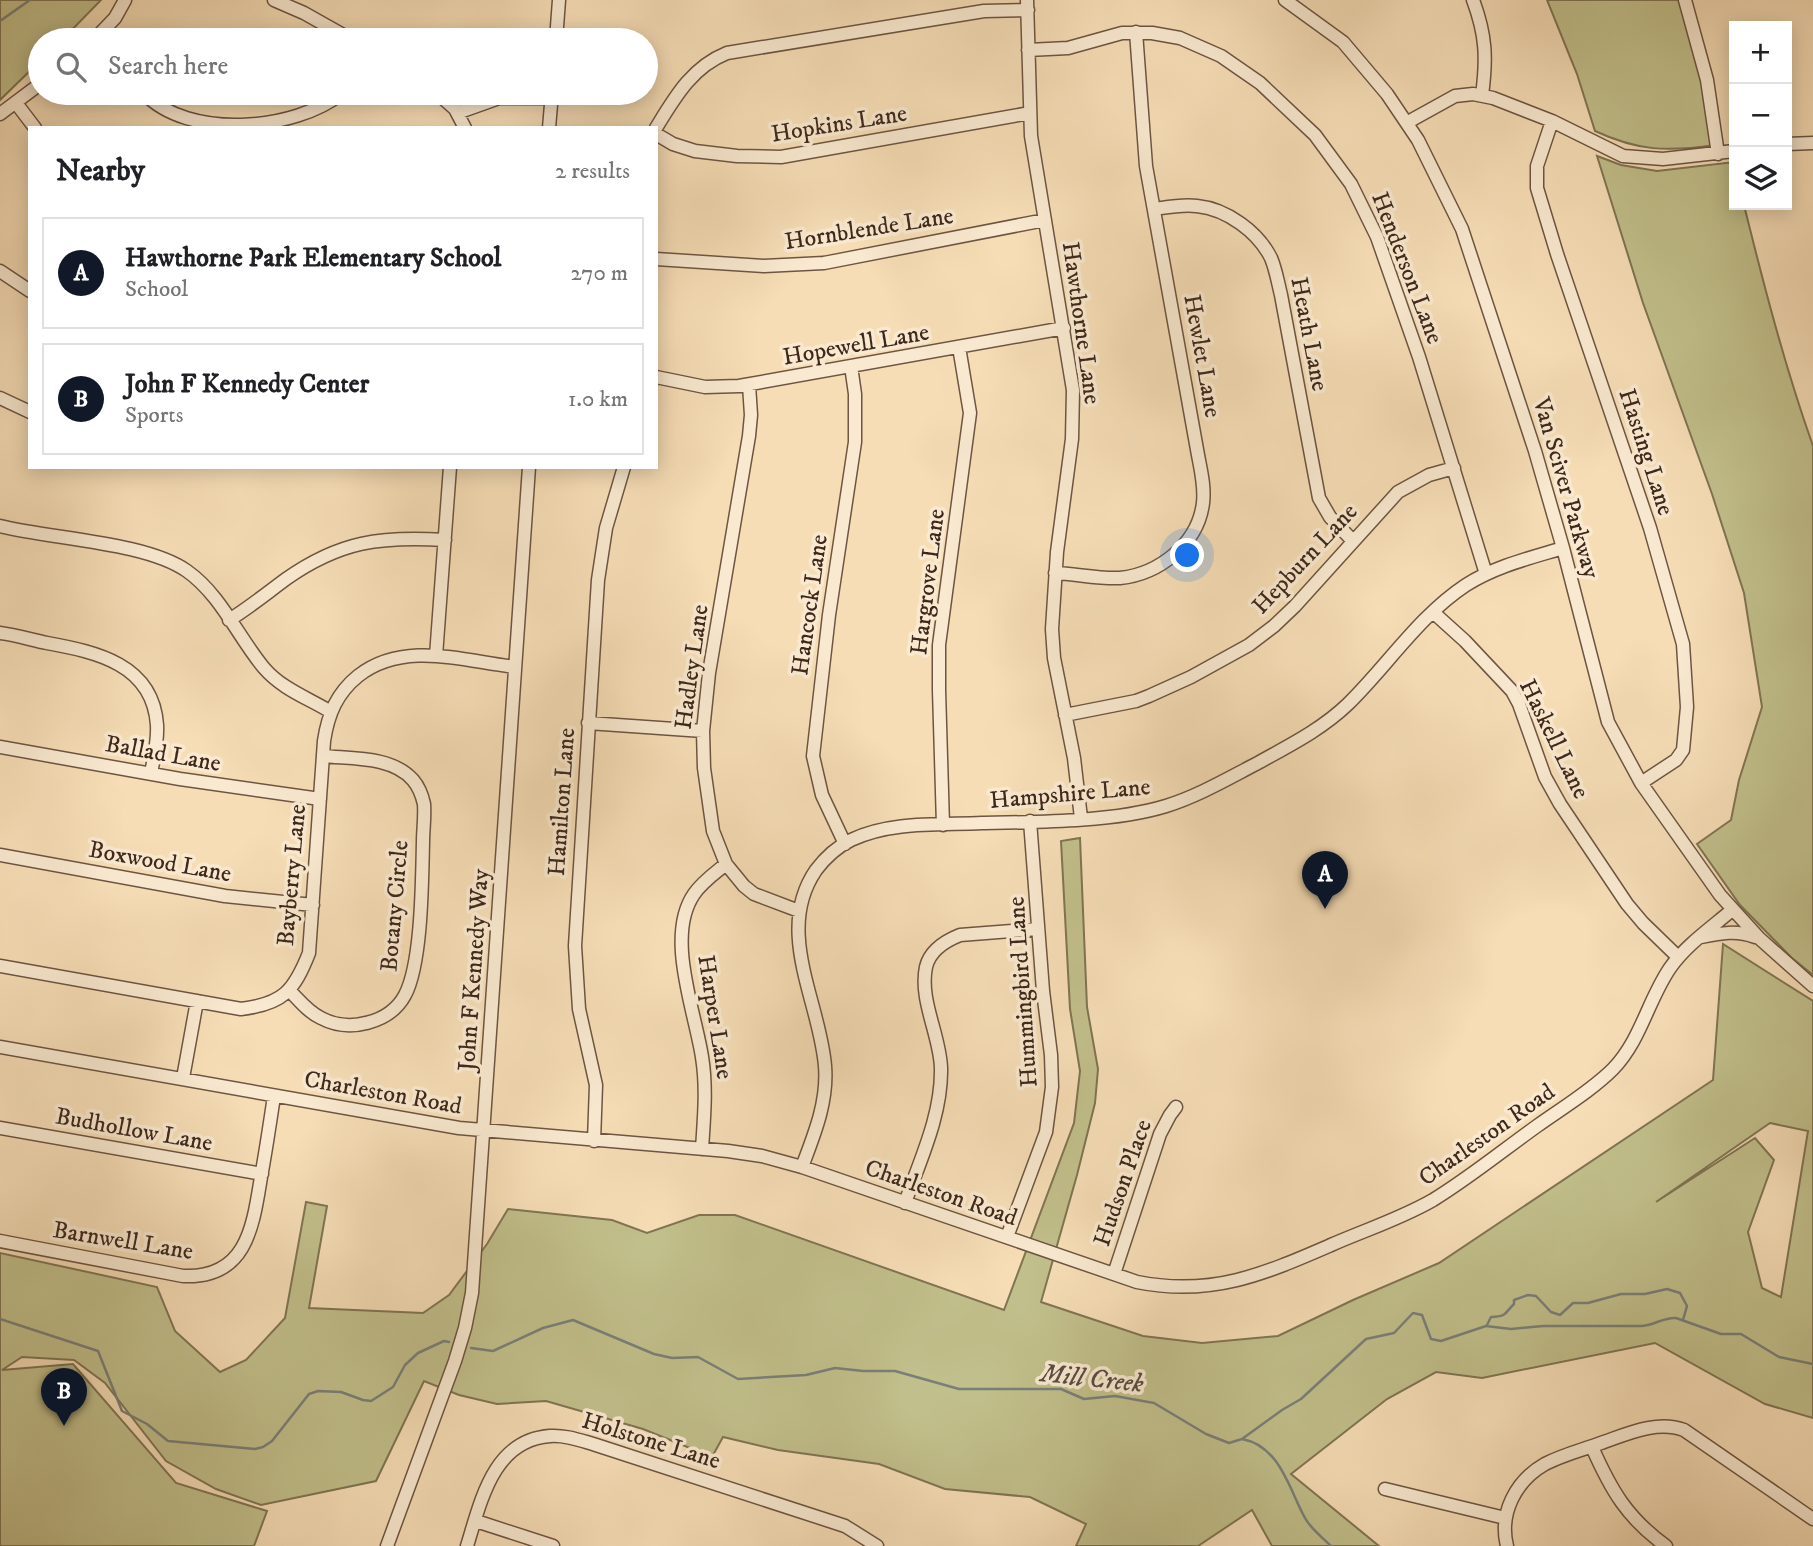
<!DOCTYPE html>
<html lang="en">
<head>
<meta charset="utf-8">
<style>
  body { margin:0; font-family:"IM FELL DW Pica",serif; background:#f2f2f2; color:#202124 }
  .controls { position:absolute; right:21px; top:21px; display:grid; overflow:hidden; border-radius:0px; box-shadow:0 4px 18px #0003 }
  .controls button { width:63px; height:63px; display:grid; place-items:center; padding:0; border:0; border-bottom:2px solid #e0e0e0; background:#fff; color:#202124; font:35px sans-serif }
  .you { position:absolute; left:1188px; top:556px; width:24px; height:24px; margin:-18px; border:5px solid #fff; border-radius:50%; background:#1a73e8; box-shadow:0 0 0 10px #1a73e833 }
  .badge { display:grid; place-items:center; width:46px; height:46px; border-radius:50%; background:#111827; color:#fff; font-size:23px; font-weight:700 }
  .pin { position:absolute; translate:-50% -58px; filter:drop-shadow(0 2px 4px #0008) }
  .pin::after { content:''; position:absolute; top:37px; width:24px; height:21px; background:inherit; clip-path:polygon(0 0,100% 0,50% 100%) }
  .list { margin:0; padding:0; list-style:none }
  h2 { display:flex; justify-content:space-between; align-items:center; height:91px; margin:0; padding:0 28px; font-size:30px }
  h2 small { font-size:23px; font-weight:400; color:#757577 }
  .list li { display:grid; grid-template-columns:46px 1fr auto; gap:21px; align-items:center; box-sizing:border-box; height:112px; margin:0 14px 14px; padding:0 14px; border:2px solid #e0e0e0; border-radius:0px }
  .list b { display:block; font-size:26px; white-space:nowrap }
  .list p { margin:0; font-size:23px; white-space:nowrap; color:#757577 }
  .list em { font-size:23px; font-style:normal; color:#757577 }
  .icon { flex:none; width:38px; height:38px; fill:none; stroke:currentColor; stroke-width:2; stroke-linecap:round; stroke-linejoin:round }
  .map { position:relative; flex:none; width:1813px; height:1546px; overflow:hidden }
  .search { position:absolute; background:#fff; box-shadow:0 4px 18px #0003; left:28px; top:28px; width:630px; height:77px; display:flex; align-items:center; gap:18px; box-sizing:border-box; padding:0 24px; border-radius:38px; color:#757577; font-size:26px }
  .panel { position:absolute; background:#fff; box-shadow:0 4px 18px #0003; left:28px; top:126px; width:630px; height:343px; border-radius:0px }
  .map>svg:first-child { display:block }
  .green { fill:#c1bf8b; stroke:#807453; stroke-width:2; fill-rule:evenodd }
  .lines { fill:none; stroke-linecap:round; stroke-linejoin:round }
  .stream { stroke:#7a7f79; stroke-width:2.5 }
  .minor-casing { stroke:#6d5542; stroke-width:15 }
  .minor { stroke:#f9e9d0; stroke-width:12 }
  .labels { text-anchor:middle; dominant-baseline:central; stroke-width:7; stroke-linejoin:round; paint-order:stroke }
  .street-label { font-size:24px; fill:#3f281b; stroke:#f9e9d0 }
  .water-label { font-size:26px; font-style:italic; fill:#584c42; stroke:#f9e9d0 }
</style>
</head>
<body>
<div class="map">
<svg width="1813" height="1546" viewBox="0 0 1813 1546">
  <rect width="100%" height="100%" fill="#f6ddb6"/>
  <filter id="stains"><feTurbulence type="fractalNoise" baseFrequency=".00286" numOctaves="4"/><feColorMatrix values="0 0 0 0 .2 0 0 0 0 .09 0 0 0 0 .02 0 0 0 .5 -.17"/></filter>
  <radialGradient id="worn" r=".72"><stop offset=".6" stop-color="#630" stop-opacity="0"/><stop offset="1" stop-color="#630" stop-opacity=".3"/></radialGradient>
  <path class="green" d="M0 0H101L62 40H40V61L0 100Z
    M1547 0H1685L1715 145C1667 152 1638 151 1595 131L1577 74Z
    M1597 156 1621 165 1657 171 1734 162V205H1744C1764 286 1785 367 1813 446V975L1792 958 1740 905 1697 844 1731 820 1739 780 1762 707 1744 593 1712 494 1643 303Z
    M1080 838 1087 1007 1098 1069 1095 1103 1077 1175 1041 1302 1143 1336 1202 1343 1278 1336 1353 1300 1439 1263 1713 1080 1723 944 1813 1001V1418L1765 1404 1655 1343 1482 1378 1436 1372 1387 1399 1291 1474 1379 1546H1272L1252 1510 1198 1546H1076L1086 1524 1030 1497 945 1489 879 1464 778 1450 723 1437 712 1457 643 1429 546 1401 497 1404 459 1395 424 1381 376 1481 261 1505 216 1489 166 1461 105 1383 74 1360 22 1357 2 1370 73 1364 176 1483 267 1511 254 1546H0V1253L157 1287 175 1331 220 1372 246 1360 285 1318 306 1202 327 1206 309 1308 423 1313 449 1295 487 1244 508 1209 612 1220 647 1233 699 1215H735L1004 1310 1074 1123 1080 1071 1070 1009 1061 841ZM1770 1123 1808 1131 1781 1297 1762 1288 1748 1232 1774 1160 1755 1138 1656 1202Z"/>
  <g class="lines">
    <path class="stream" d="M0 21 30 0
      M0 1319 98 1351 122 1411 147 1424 168 1441 255 1449 263 1447 272 1441 309 1394 318 1391 341 1392 363 1400 371 1401 393 1387 405 1365 418 1353 444 1341 449 1342
      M1487 1325 1491 1317C1507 1316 1503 1315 1514 1304V1300L1528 1295 1536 1296 1551 1312 1560 1315 1573 1303H1588L1621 1294H1645L1667 1289 1680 1293 1687 1306 1683 1320
      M471 1348 493 1351 543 1328 573 1320 654 1354 672 1358 698 1357 738 1379 806 1375 835 1368 863 1371H895L959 1389H1061L1084 1399 1115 1396 1154 1403 1206 1434 1229 1443 1242 1439 1282 1410 1301 1399 1366 1339 1394 1333 1413 1313 1422 1315 1431 1339 1441 1341 1486 1326 1511 1329 1543 1326H1642C1655 1325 1664 1317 1676 1318L1721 1334H1741L1779 1357 1813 1364
      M1242 1439C1280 1446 1289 1489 1305 1518 1311 1529 1322 1537 1331 1546"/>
    <g class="minor-casing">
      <path id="minor" d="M274 0 304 13 352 40
        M1027 0 1031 136 1073 390 1072 439 1057 552 1052 629 1054 658 1074 758 1081 818
        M1285 0 1343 42 1387 94 1418 140 1462 229 1535 451 1563 548 1608 722 1641 783 1720 895 1759 938 1813 986
        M1473 0C1486 35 1487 58 1482 95
        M1685 0 1707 80 1718 154
        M94 40 115 18 125 0
        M556 40 559 0
        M1028 50 1068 48 1122 33H1152L1180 38 1221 56 1260 83 1315 135 1351 184 1377 237 1419 357 1486 574
        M144 93C188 140 295 131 342 93
        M437 93 455 109 465 128
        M16 103 35 128
        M457 113 499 98H551
        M0 114 40 84
        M1552 121 1537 166V188L1557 254 1650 528 1683 644 1687 707 1683 750 1676 760 1641 783
        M1408 122 1455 96 1473 94 1493 98 1552 121 1623 156 1663 159 1734 151
        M549 128 552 93
        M656 128C675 97 692 67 727 53L984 11 1028 10
        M656 134 673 144 695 151 737 156 781 157 1030 113
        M1787 144 1813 143
        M1154 209C1168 207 1183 204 1197 206 1227 209 1258 232 1271 258 1276 270 1278 283 1281 295L1319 498 1330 517 1353 541
        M656 259 764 266 824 263 1045 220
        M0 271 30 291
        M656 377 705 387 739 386 1064 328
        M749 385 751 415 749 436 709 673 703 731 704 768 713 831 726 864 744 886 754 894 799 911
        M0 398 30 412
        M0 526C52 539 146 542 187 571 221 595 238 637 264 668 282 689 308 698 331 712
        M1055 573C1077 574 1098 579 1120 578 1159 574 1198 544 1203 503 1205 487 1201 471 1198 455L1146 166 1136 32
        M1434 613 1465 641 1512 691 1519 704 1545 777 1560 804 1627 904 1643 923 1678 957
        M229 620C250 607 267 593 286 579 340 541 381 536 445 540
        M0 633C16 635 32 640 47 643 96 652 153 664 157 725 158 742 154 757 151 773
        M436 656 450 467
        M1065 715 1136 701 1149 696 1191 677 1249 645 1274 626 1295 606 1398 492 1429 475 1454 468
        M588 723 703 731
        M0 747 180 779 320 799
        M943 825 939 690V645L970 413 959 347
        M845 844 822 795 813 756 829 615 855 442V394L851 366
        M0 855 225 896 313 905
        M1701 937C1721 933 1737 930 1755 937
        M0 966 241 1009C283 1004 294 991 309 953L324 741C328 714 337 693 358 676 404 640 463 661 515 667
        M289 990C299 1000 308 1012 321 1018 349 1033 390 1023 405 995 422 963 422 880 423 842 423 830 425 817 424 804 422 795 419 787 413 780 392 756 352 759 323 756
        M0 1047 459 1128 728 1151 762 1156 802 1167 1137 1282C1212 1297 1264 1274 1331 1245 1365 1230 1400 1219 1433 1200 1469 1178 1502 1151 1537 1126 1562 1108 1591 1091 1613 1069 1641 1040 1648 1000 1670 968 1686 945 1711 928 1732 910
        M183 1078 197 1001
        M0 1128 262 1174
        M594 1141 596 1085 579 1009 575 946 598 580 606 528 624 467
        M702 1149C704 1118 707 1088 702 1057 695 1011 665 936 694 894 702 882 715 873 726 864
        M802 1167C814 1135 828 1102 825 1066 820 1002 774 931 816 870 825 858 837 847 851 840 890 821 940 825 982 823 1038 822 1114 822 1166 806 1198 796 1227 779 1256 764 1288 746 1321 730 1348 704 1387 666 1419 616 1466 585 1496 566 1530 558 1563 548
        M905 1203C920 1160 942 1115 941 1068 940 1035 919 1000 926 967 930 950 945 941 960 935L1038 929
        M1007 1237 1046 1132 1052 1087 1051 1055 1043 991 1030 821
        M0 1241 183 1276C247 1279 253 1226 261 1177 266 1150 270 1123 274 1096
        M1114 1274 1160 1134 1170 1115 1176 1107
        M1592 1447C1611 1490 1627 1518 1666 1546
        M1385 1489 1505 1518
        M476 1521 553 1546
        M387 1546 455 1361 465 1328 472 1293 529 467
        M467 1546C481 1501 493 1440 550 1436 565 1435 579 1440 593 1444L845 1526 877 1546
        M1507 1546C1499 1514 1515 1481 1545 1464 1562 1455 1582 1450 1601 1443 1627 1434 1657 1420 1684 1430L1813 1519"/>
    </g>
    <use href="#minor" class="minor"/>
  </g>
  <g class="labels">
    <g class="street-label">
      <text transform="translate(839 124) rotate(-9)">Hopkins Lane</text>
      <text transform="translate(869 229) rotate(-9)">Hornblende Lane</text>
      <text transform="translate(1407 268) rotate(69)">Henderson Lane</text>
      <text transform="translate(1081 323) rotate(82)">Hawthorne Lane</text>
      <text transform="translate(1309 334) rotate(79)">Heath Lane</text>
      <text transform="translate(856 345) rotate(-10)">Hopewell Lane</text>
      <text transform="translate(1202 356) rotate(80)">Hewlet Lane</text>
      <text transform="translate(1646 452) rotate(72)">Hasting Lane</text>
      <text transform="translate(1566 488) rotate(74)">Van Sciver Parkway</text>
      <text transform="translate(1305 559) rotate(-47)">Hepburn Lane</text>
      <text transform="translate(928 582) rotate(-83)">Hargrove Lane</text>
      <text transform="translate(810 605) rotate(-82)">Hancock Lane</text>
      <text transform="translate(692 667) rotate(-82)">Hadley Lane</text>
      <text transform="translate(1554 739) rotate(64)">Haskell Lane</text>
      <text transform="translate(163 754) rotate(10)">Ballad Lane</text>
      <text transform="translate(1070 794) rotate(-5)">Hampshire Lane</text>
      <text transform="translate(562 802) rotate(-86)">Hamilton Lane</text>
      <text transform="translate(160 862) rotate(10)">Boxwood Lane</text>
      <text transform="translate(292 875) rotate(-85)">Bayberry Lane</text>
      <text transform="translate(395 906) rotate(-85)">Botany Circle</text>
      <text transform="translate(474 970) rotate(-86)">John F Kennedy Way</text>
      <text transform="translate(1023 992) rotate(-94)">Hummingbird Lane</text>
      <text transform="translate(715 1017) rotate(81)">Harper Lane</text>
      <text transform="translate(383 1093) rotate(10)">Charleston Road</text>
      <text transform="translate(134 1130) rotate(10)">Budhollow Lane</text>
      <text transform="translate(1487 1135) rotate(-35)">Charleston Road</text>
      <text transform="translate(1123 1183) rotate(-71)">Hudson Place</text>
      <text transform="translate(941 1193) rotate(19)">Charleston Road</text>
      <text transform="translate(123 1241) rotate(9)">Barnwell Lane</text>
      <text transform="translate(651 1441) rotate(17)">Holstone Lane</text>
    </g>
    <g class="water-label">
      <text transform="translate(1092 1379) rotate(6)">Mill Creek</text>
    </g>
  </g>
  <rect width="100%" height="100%" filter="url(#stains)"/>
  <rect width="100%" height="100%" fill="url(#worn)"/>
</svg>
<div class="controls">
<button>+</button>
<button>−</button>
<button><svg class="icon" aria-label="layers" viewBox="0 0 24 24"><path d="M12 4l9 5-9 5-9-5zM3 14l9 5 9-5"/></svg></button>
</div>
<div class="you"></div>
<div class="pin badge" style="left:1325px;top:909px">A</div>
<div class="pin badge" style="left:64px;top:1426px">B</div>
<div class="search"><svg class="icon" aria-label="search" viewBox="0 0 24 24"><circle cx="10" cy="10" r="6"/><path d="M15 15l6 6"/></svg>Search here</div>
<section class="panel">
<h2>Nearby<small>2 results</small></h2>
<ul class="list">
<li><span class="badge">A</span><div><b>Hawthorne Park Elementary School</b><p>School</p></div><em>270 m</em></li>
<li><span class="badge">B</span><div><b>John F Kennedy Center</b><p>Sports</p></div><em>1.0 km</em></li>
</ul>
</section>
</div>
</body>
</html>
